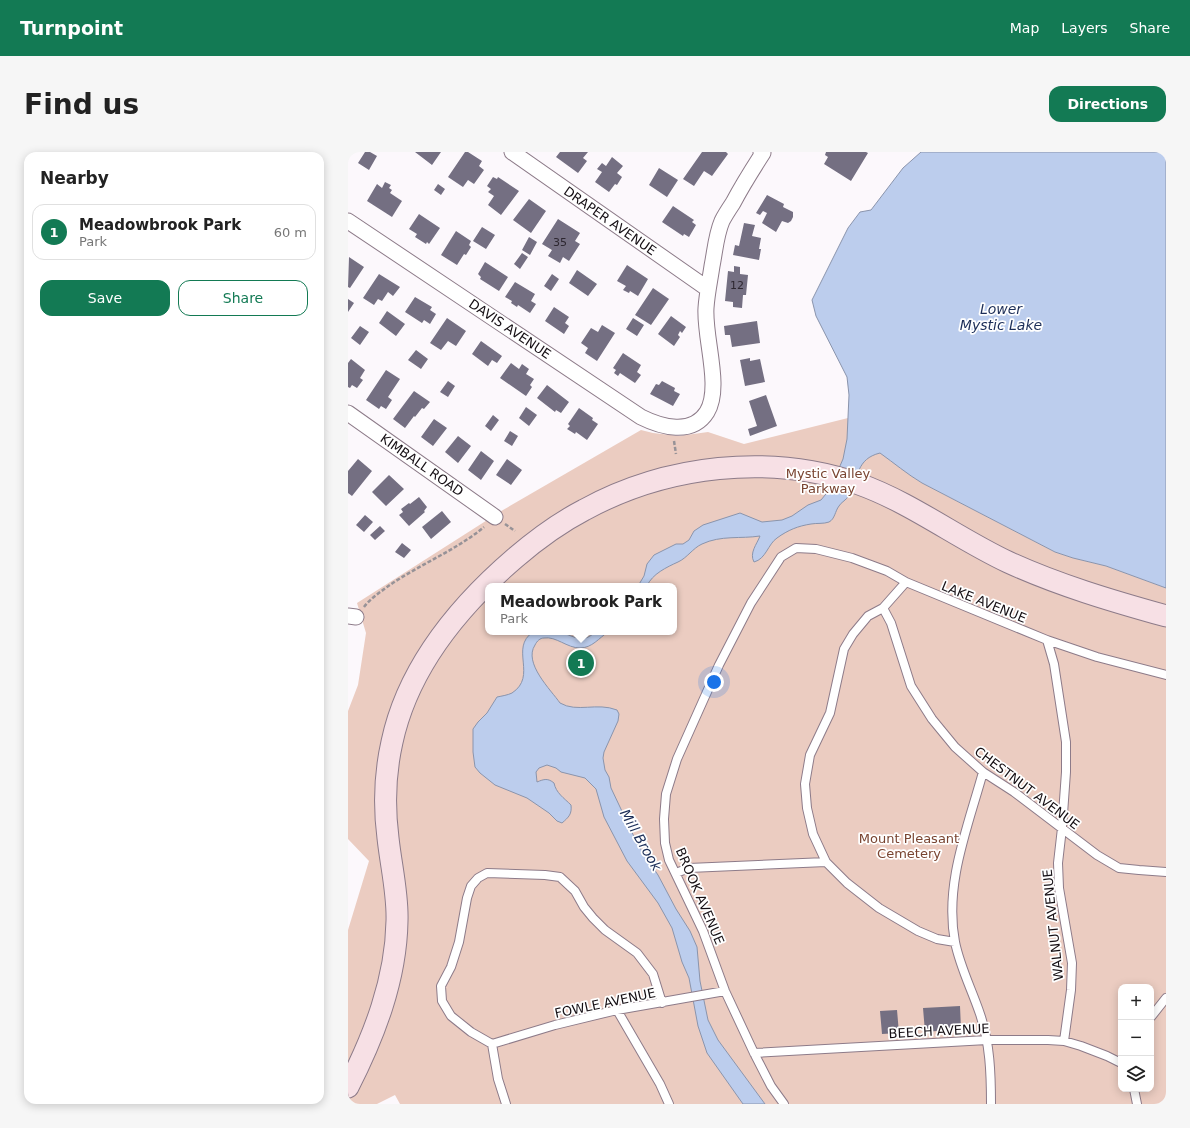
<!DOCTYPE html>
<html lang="en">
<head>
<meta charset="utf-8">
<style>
  body { margin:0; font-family:"DejaVu Sans",sans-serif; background:#f6f6f6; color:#222 }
  .controls { position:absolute; right:12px; bottom:12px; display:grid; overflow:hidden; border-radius:8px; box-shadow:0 2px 10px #0003 }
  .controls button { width:36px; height:36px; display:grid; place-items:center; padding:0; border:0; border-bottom:1px solid #e0e0e0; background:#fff; color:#222; font:20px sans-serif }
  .you { position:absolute; left:366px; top:530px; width:14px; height:14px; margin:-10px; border:3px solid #fff; border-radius:50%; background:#1a73e8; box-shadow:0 0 0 6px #1a73e833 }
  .badge { display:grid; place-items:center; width:26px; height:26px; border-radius:50%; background:#137a54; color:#fff; font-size:13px; font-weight:700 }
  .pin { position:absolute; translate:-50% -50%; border:2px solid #fff; box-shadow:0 1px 4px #0006 }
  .popup { position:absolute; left:137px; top:431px; width:192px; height:52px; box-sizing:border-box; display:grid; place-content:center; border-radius:8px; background:#fff; filter:drop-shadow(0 1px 3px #0005); font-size:13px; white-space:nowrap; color:#767676 }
  .popup b { font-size:15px; color:#222 }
  .popup::after { content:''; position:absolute; left:50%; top:100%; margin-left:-8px; border:8px solid transparent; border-top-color:#fff }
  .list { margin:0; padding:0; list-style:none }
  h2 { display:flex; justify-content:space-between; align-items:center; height:52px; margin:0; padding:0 16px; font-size:17px }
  h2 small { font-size:13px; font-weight:400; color:#767676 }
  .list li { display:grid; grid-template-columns:26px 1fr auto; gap:12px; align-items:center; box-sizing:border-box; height:56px; margin:0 8px 8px; padding:0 8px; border:1px solid #e0e0e0; border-radius:12px }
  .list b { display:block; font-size:15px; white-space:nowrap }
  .list p { margin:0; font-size:13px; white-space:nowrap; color:#767676 }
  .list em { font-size:13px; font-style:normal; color:#767676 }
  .actions { display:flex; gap:8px; padding:12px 16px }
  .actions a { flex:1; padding:9px 0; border:1px solid #137a54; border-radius:12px; text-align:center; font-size:14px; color:#137a54 }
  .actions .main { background:#137a54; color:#fff }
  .icon { flex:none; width:22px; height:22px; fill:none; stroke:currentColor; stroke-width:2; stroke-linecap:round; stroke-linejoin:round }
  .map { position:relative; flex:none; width:818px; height:952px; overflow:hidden; border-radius:12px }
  header { display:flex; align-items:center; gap:24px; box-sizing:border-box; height:56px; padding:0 20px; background:#137a54; color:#fff }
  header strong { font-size:19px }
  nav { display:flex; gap:22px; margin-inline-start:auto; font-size:14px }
  .intro { display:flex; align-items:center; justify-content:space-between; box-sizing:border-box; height:96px; padding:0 24px }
  h1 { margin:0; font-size:28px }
  .button { padding:10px 18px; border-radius:12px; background:#137a54; color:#fff; font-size:14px; font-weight:700 }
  main { display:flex; gap:24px; padding:0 24px }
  aside { flex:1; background:#fff; border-radius:12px; box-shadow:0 2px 10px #0003 }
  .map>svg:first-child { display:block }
  .green { fill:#ebccc1; fill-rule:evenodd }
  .water { fill:#bccded; stroke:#8a94ac }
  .building { fill:#746f82 }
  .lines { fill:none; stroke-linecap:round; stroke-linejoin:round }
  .service-casing { stroke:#8d7b89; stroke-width:10 }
  .minor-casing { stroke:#8d7b89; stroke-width:17 }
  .secondary-casing { stroke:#8d7b89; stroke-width:23 }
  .path { stroke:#979297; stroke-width:2.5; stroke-dasharray:4 2; stroke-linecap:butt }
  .service { stroke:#fff; stroke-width:8 }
  .minor { stroke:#fff; stroke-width:15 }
  .secondary { stroke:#f7e0e5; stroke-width:21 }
  .labels { text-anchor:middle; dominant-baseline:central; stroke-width:3.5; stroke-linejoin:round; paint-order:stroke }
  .number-label { font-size:11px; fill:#2d2730 }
  .street-label { font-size:13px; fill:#150f14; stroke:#fff }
  .park-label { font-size:13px; fill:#794431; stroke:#fff }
  .water-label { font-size:14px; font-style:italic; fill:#1c2e58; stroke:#fff }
</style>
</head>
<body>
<header>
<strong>Turnpoint</strong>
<nav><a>Map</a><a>Layers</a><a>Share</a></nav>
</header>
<div class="intro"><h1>Find us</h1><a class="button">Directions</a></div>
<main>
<aside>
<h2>Nearby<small></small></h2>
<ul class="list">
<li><span class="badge">1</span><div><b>Meadowbrook Park</b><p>Park</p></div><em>60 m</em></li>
</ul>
<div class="actions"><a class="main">Save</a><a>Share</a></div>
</aside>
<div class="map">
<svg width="818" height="952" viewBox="0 0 818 952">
  <rect width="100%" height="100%" fill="#fcf8fc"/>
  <path class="green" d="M500 266C522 291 545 313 574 331L707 400 725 406 758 414 818 436V952H52L47 943 29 952H0V778L21 709 0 687V559L10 533 18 481 9 451 155 358 293 278 305 281 331 284 360 280 396 292ZM140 434H326V480H140ZM773 835H803V937H773Z"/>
  <path class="water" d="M573 0H818V436L758 414 725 406 707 400 574 331C559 322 546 311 532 301 508 307 511 325 501 343 499 348 493 350 491 354 487 359 487 367 481 370 476 372 468 371 463 372 450 374 440 378 429 386 420 392 418 407 406 410 401 401 409 392 412 384 393 387 373 383 354 392 345 396 339 406 330 410 319 415 304 422 299 434H290L296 424 299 412 306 403 328 392H335L341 388 346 379 355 373 392 361 414 370 434 368 444 364 460 353 473 348 482 337 495 307 499 287 501 243 499 225 468 164 464 148 500 76 512 60 523 58 555 16Z
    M185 480C193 480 203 478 211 480 225 483 234 493 247 480H260C251 486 244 496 232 496 219 496 208 484 196 486 192 486 189 489 187 493 175 511 203 538 212 551 229 561 249 550 269 558L271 562 270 569 256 600 255 606 257 618 261 625 263 636 290 693 310 723 328 757 342 779 349 795 352 829 360 868 370 888 417 952H395L359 901 350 874 341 826 334 810 324 776 310 751 279 709 256 665 248 637 237 626 213 620 208 616 199 613 191 616 188 620 189 630C196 627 200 626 206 631 208 641 216 646 223 653 224 662 221 665 214 671L209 669 201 661 179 646 147 633 132 621 127 615 125 600V577L130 570 139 561 149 545C154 544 160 543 164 541 190 524 161 496 185 480Z"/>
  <path class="building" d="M17 0H22L29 4 21 18 10 11Z
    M67 0H93L84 13Z
    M117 0H120L134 9 131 14 136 18 126 32 120 28 115 35 100 25Z
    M212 0H240L235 6 239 9 230 21 208 5Z
    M354 0H378L380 2 364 24 356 19 346 34 335 27Z
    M478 0H518L520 1 503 29 476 12 480 5 477 3Z
    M264 5 275 14 269 21 274 25 269 33 267 32 261 40 247 30 254 20 249 17 254 11 258 14Z
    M311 16 330 28 319 45 301 33Z
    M145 25 149 27 150 25 171 39 153 63 140 53 146 44 140 40 143 37 139 34Z
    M37 30 43 33 41 36 44 38 42 41 54 49 44 65 19 49 29 32 34 36Z
    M90 32 97 37 93 43 86 38Z
    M419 43 436 52 435 55 445 60V65L443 69 440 71 434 69 428 80 414 71 419 61 415 59 412 63 408 61Z
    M181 47 198 59 183 81 165 68Z
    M325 54 346 68 344 70 348 73 341 85 336 82 335 84 314 70Z
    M71 62 92 76 81 92 79 90 78 92 67 85 69 82 61 77Z
    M210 67 232 81 227 89 232 92 221 109 215 105 212 111 200 104 204 98 194 92Z
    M396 71 407 73 404 84 413 86 411 97H413L411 108 385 103 387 93 391 94Z
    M134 75 147 83 138 97 125 89Z
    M108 79 123 89 121 93 123 95 118 103 116 102 109 113 93 103Z
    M181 85 189 90 182 103 174 98Z
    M174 101 180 105 172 117 166 112Z
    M1 105 16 115 2 136 0 135Z
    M137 110 160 125 151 139 132 127 133 125 130 122Z
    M279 113 300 127 290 144 282 139 281 141 275 138 278 134 269 129Z
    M386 114 392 115V122L400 123 398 143H395L394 156 385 155V150L377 149 380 119 386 120Z
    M229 118 249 132 240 144 221 131Z
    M31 122 52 135 45 144 40 140 34 149 30 147 26 153 15 146Z
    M204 122 211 127 203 139 196 134Z
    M167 130 187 142 183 149 188 152 182 161 170 153 169 155 163 151 164 149 157 145Z
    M305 136 321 147 303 173 287 163Z
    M67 145 84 155 82 158 88 162 82 172 76 168 74 171 57 160Z
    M0 147 6 151 0 160Z
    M206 155 221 165 217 171 221 174 216 182 197 169Z
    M39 159 57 172 48 184 31 171Z
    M323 164 338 175 334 181 332 179 330 183 332 185 326 194 310 182Z
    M99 166 118 179 108 194 100 189 93 198 82 191Z
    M285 166 296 173 289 184 278 177Z
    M409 169 412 191 384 195 382 183H377L376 174Z
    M254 173 267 181 249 209 237 201 240 196 233 191 243 176 250 180Z
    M12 174 21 180 12 193 3 186Z
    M133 189 154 204 149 211 144 208 140 214 124 202Z
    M68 198 80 207 73 217 60 208Z
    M275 201 293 213 289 220 293 223 287 231 272 221 270 224 266 221 268 218 265 216Z
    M402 206V209L412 207 417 230 397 234 392 208Z
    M3 207 17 218 12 226 15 228 9 236 4 233 2 236 0 235V211Z
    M163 211 171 217 174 212 181 217 178 222 186 227 182 233 184 235 178 244 152 226Z
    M38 218 52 227 40 245 44 248 38 257 33 254 31 257 18 248Z
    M100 229 107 234 100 245 92 240Z
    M314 229 327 236 326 239 332 242 325 254 302 242 308 232 311 233Z
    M199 233 221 250 213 261 208 258 207 260 189 246Z
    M66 239 82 250 76 257 74 256 67 265 66 264 57 276 45 267Z
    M418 243 429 274 402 284 400 277 409 274 401 249Z
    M178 255 189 263 181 274 171 266Z
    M231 256 245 266 244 268 250 272 239 288 228 280 227 282 219 277 222 274 220 272Z
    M145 263 151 268 143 279 137 274Z
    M86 267 99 276 85 294 73 285Z
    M162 279 170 284 164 294 156 289Z
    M110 284 123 294 110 311 97 300Z
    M133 299 146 309 133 328 120 318Z
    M10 307 24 319 4 344 0 341V319Z
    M159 307 174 318 163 333 148 323Z
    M41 323 56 337 38 354 24 340Z
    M71 345 79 355 76 359 77 360 61 374 51 363 55 360 53 357 61 351 62 352Z
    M94 359 103 370 83 387 74 375Z
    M17 363 25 370 16 380 8 373Z
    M32 374 37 379 27 388 22 383Z
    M54 391 63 398 56 406 47 400Z
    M612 854 613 877 577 880 575 856Z
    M549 858 551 881 534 882 532 859Z"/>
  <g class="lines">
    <g class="service-casing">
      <path id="service" d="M558 430 535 456 520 464 505 482 496 497 482 561 462 603 457 632 459 656 465 682 478 710 499 731 531 756 570 779 589 787 607 790
        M535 456 543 471 563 534 584 567 607 595 635 620 666 640 749 703 771 716 791 718 818 720
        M699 488 706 512 718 590V620L714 676 710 711 711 736 724 811 723 838 716 889
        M635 620C620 675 596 732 607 790 612 815 624 838 632 862 642 891 643 922 643 952
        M328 721 341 716 478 710
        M269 858 312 932 321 952
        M803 865 818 846
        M144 892 123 880 103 864 94 849 93 834 103 815 111 790 119 746 123 734 130 726 139 721 197 723 212 725 227 739 236 755 245 766 257 778 289 801 305 822 314 851
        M144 892 207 873 269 858 377 839
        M144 892 150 927 158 952
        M406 901 639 888H700L716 889 733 894 759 904 773 911
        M786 937 789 952
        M436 952 423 934 406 901 377 839 355 779 321 708 317 691 316 667 318 642 329 607 371 513 403 451 433 405 448 396 468 397 504 406 539 419 558 430 699 488 749 505 818 523"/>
    </g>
    <g class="minor-casing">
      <path id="minor" d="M164 0 360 137
        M0 69 293 265C313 275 344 284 359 260 374 235 356 186 358 156 359 141 362 128 364 114 367 99 368 83 374 69 377 63 381 57 385 51 394 34 404 18 415 1L413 0
        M0 261 147 365
        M0 464 8 465"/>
    </g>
    <g class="secondary-casing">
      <path id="secondary" d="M0 935C26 884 48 828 49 769 50 742 43 714 40 686 36 655 37 621 44 590 60 515 110 455 167 406 188 388 211 371 236 358 318 313 422 301 511 332 564 351 609 386 660 410 710 433 764 449 818 464"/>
    </g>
    <path class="path" d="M326 289 328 302
      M157 372 167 379
      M16 455C22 447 31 441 39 435 70 413 107 399 136 375"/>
    <use href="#service" class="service"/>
    <use href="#minor" class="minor"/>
    <use href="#secondary" class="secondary"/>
  </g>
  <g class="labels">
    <g class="number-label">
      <text x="212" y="90">35</text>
      <text x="389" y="133">12</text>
    </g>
    <g class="street-label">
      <text transform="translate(262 69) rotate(35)">DRAPER AVENUE</text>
      <text transform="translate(162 177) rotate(34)">DAVIS AVENUE</text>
      <text transform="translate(74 313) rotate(35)">KIMBALL ROAD</text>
      <text transform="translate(636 450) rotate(22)">LAKE AVENUE</text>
      <text transform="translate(679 636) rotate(37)">CHESTNUT AVENUE</text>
      <text transform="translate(352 744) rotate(67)">BROOK AVENUE</text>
      <text transform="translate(705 773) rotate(-96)">WALNUT AVENUE</text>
      <text transform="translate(257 851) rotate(-12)">FOWLE AVENUE</text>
      <text transform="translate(591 879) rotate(-3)">BEECH AVENUE</text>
    </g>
    <g class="park-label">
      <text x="480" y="321">Mystic Valley<tspan x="480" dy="15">Parkway</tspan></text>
      <text x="561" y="686">Mount Pleasant<tspan x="561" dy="15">Cemetery</tspan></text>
    </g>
    <g class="water-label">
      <text x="653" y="157">Lower<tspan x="653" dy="16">Mystic Lake</tspan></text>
      <text transform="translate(293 688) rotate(60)">Mill Brook</text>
    </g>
  </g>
</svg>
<div class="controls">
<button>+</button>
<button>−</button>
<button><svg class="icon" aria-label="layers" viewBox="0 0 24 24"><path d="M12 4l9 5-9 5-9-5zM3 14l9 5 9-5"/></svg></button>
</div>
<div class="you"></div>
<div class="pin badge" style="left:233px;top:511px">1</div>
<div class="popup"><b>Meadowbrook Park</b>Park</div>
</div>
</main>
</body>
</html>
